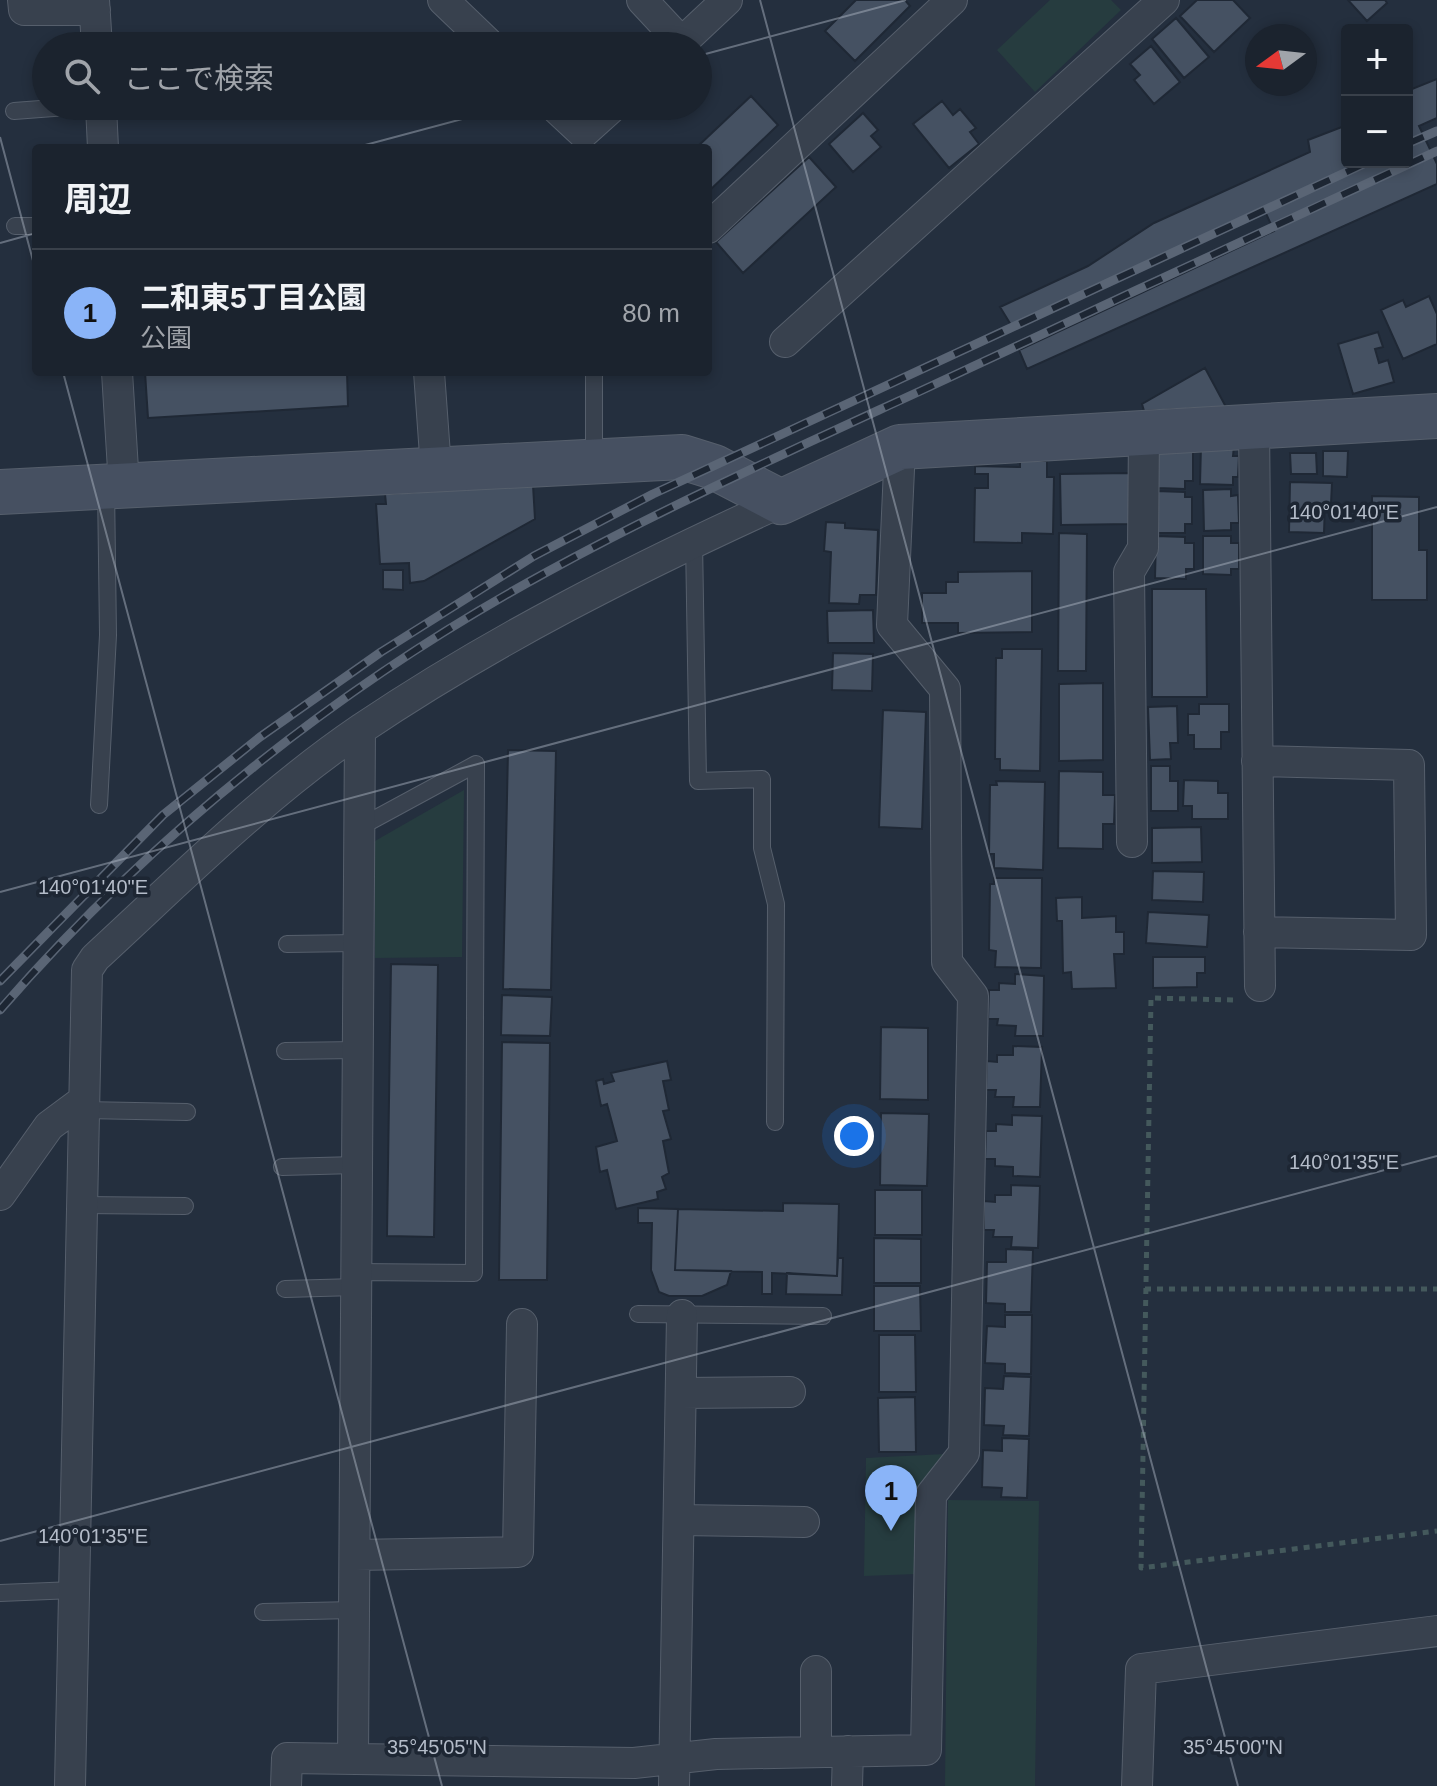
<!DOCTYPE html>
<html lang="ja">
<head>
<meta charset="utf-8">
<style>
  body { margin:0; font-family:Arial,"Noto Sans JP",sans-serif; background:#242b36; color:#f1f3f6 }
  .controls { position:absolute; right:24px; top:24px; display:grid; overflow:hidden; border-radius:8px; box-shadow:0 4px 12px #0003 }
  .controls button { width:72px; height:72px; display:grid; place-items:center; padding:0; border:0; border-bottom:2px solid #39404a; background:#1b232e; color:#f1f3f6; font:40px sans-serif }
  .compass { position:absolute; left:1245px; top:24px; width:72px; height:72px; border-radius:50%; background:#1b232e; box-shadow:0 4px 12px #0003; rotate:255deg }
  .you { position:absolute; left:854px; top:1136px; width:28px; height:28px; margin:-20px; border:6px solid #fff; border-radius:50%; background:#1a73e8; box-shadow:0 0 0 12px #1a73e833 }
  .badge { display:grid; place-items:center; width:52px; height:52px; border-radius:50%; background:#8ab4f8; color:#111; font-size:26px; font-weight:700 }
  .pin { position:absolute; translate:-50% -66px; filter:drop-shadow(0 2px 4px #0008) }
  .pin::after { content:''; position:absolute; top:42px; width:28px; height:24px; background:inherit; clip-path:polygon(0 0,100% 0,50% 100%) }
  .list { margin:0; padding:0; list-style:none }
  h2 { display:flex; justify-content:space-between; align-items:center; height:104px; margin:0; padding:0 32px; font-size:34px }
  h2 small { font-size:26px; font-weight:400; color:#a0a4aa }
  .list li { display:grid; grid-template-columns:52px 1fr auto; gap:24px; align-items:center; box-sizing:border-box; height:128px; padding:0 32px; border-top:2px solid #39404a }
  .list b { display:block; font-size:30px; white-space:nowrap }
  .list p { margin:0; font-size:26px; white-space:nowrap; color:#a0a4aa }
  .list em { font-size:26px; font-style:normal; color:#a0a4aa }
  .icon { flex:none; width:44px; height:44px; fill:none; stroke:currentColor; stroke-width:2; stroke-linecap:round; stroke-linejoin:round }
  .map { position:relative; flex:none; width:1437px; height:1786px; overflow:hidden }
  .search { position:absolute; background:#1b232e; box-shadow:0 4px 12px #0003; left:32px; top:32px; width:680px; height:88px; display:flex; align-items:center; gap:20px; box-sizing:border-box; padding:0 28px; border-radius:44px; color:#a0a4aa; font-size:30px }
  .panel { position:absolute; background:#1b232e; box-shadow:0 4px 12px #0003; left:32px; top:144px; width:680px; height:232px; border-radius:8px }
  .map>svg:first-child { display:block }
  .green { fill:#263c3f }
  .building { fill:#455162; stroke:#1f2835; stroke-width:2 }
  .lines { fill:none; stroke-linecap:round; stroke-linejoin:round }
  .lane-casing { stroke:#565f6c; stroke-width:18 }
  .street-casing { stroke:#565f6c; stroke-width:32 }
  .secondary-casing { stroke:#565f6c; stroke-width:46 }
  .path { stroke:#44595c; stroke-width:5; stroke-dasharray:6 6; stroke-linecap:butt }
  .lane { stroke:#38414e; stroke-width:16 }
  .street { stroke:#38414e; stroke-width:30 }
  .secondary { stroke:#465061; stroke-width:44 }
  .rail-casing { stroke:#5a6575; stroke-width:9 }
  .rail { stroke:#1d2633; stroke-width:6; stroke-dasharray:18; stroke-linecap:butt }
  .ticks { fill:none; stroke:#b4bcc9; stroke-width:2; stroke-opacity:0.45 }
  .ticks-label { font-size:20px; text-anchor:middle; fill:#b4bcc9; stroke:#1d2633; stroke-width:7; stroke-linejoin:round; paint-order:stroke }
</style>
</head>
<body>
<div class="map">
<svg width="1437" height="1786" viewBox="0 0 1437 1786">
  <rect width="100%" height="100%" fill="#242f3e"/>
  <path class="green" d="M1050 0H1111L1121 10 1035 92 997 50Z
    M464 790 462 957 375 958V841Z
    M945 1454 917 1488 916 1574 864 1576 866 1458Z
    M948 1500 1039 1501 1035 1786H945Z"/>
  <path class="building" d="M856 0H905L910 6 855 61 825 31Z
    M1197 0H1233L1250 18 1214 52 1180 16Z
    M1348 0H1385L1387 3 1367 21Z
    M1176 18 1209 57 1184 78 1152 39Z
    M1151 46 1180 82 1154 104 1134 80 1140 75 1130 64Z
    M1437 79V118L1419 126 1437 164V184L1027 369 1019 350 1274 231 1264 209 1011 325 1000 307 1088 266 1154 223 1310 152 1308 140 1347 125V162H1407V91Z
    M751 96 778 125 708 192V148H696Z
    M942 101 953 115 960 109 976 128 970 132 979 144 949 168 913 124Z
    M863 113 878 130 871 136 881 147 853 172 829 144Z
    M809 157 836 187 743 273 716 242Z
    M1429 296 1437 314V344L1403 359 1381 310 1403 300 1406 307Z
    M1378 332 1383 347 1375 349 1379 363 1388 360 1394 382 1353 394 1338 344Z
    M1205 368 1226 407 1144 411 1142 404Z
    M145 372H347L348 406 148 418Z
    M1157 445 1193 452V481H1185V489L1157 488Z
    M1201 445 1234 446 1233 456H1239L1238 477H1233V485L1200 484Z
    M1323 451H1348L1347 477 1323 476Z
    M1290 453H1316L1317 474H1291Z
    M1020 460 1047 461V477H1054L1053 534 1022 533V543L974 542 975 488H988V474H975V466L1020 467Z
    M1130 473 1131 524 1061 525 1060 474Z
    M1290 482 1332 483 1331 504H1325L1324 533 1289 532Z
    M533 485 535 519 424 581 410 583 409 563 380 564 376 504H386L385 494Z
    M1231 489V496L1238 495 1239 523H1231V530L1204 531 1203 490Z
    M1156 491 1185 492V497H1192V524H1185V533H1156Z
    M1372 496 1419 497V550H1427V600H1372Z
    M826 522 845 523V528L878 530 876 595H860L859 604 829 603 831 552 824 551Z
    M1059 533 1087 534 1086 671H1058Z
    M1156 536 1185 537V543H1194V569H1186V579L1155 578Z
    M1203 536H1231V543H1239V569H1231V575L1203 574Z
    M383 570H403V590L383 589Z
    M1032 571V632L958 633V623H922V593H946V582H958V572Z
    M1152 589H1206L1207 697H1152Z
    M873 610 874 643H828L827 611Z
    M1002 649H1042L1040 771 1000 770V759H995L996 658H1002Z
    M833 653 873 654 872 691 832 690Z
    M1103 683V760L1059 761V684Z
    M1199 704H1229V732H1221V749H1194V735H1188V714H1199Z
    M1177 706 1178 743H1170L1171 759 1150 760 1148 707Z
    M883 710 926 712 922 829 879 827Z
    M508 750 556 751 551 990 503 989Z
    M1151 766H1170V781H1178V811H1151Z
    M1059 771 1103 772V795H1115L1114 824H1103V849L1058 848Z
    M1184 780 1218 781V793H1228V819H1192V806H1183Z
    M996 781 1045 782 1043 870 994 868V854H989L990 785H997Z
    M1201 827 1202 862 1152 863V828Z
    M1153 871 1204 872 1203 902 1152 900Z
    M994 878H1042L1041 968 995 967 996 951 989 950 990 884H994Z
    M1082 897V918L1116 916V932H1124V954H1114L1116 988 1072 989 1071 972 1063 973 1062 921H1057L1056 898Z
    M1148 912 1209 915 1207 947 1146 943Z
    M1153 957H1205V973H1197V987L1153 988Z
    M391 964 438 965 434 1237 387 1236Z
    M1015 974 1044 976 1043 1036H1015L1016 1026 997 1025 998 1019H988L989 990H999V983L1015 984Z
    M502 995 552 997 550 1036 501 1035Z
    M881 1027 928 1028V1100L880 1099Z
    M502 1042 550 1043 547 1280H499Z
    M1013 1046 1042 1047 1040 1107H1013L1014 1097H995L996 1090H986L987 1061 997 1062V1055H1013Z
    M667 1061 671 1080 663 1081 669 1110 663 1111 671 1139 663 1141 669 1173 662 1177 666 1189 657 1192 658 1199 616 1209 607 1170 600 1172 596 1147 617 1141 607 1104 601 1106 596 1081 603 1079 604 1084 614 1081 611 1073Z
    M881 1113 929 1114 927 1186 880 1185Z
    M1012 1115 1042 1116 1040 1177 1013 1176V1167L995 1166V1159H985L986 1131H996V1124L1012 1125Z
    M1011 1185 1040 1186 1038 1248 1011 1247 1012 1237H993L994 1230H984V1201L995 1202V1195H1011Z
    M875 1190H922V1235H875Z
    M783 1203 839 1204 837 1276 772 1273V1294H762V1272L675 1270 678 1209 783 1211Z
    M638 1208 678 1209 675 1270 731 1271 727 1285 702 1296H669L659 1292 651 1270 652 1223H638Z
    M874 1238 921 1239V1283H874Z
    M1006 1249 1033 1250 1031 1312H1005V1304L986 1303 987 1262H1006Z
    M838 1258H843L842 1295 786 1294 787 1273 837 1276Z
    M874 1286H920L921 1331H874Z
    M1005 1315H1032L1031 1374 1005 1373V1364L985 1363 987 1326 1005 1327Z
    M879 1335H915L916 1392H879Z
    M1004 1376 1031 1377 1029 1436 1003 1435 1004 1426 984 1425 985 1388 1003 1389Z
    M915 1397 916 1452H879L878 1398Z
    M1002 1438 1029 1439 1027 1498 1001 1497 1002 1488 982 1487 983 1450 1002 1451Z"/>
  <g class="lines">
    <g class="lane-casing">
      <path id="lane" d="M14 111 80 106
        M15 226H36
        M594 372V458
        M694 541 698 781 762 779V848L776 904 775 1122
        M99 805 108 635 106 487
        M287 944 357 943
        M285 1051 357 1050
        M84 1110 187 1112
        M282 1167 356 1165
        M82 1205 185 1206
        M356 1272 474 1273 476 764 358 828
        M285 1289 356 1287
        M638 1314 823 1316
        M0 1593 74 1590
        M263 1612 354 1610"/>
    </g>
    <g class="street-casing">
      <path id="street" d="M23 0 24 10H95
        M94 0 97 46
        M443 0 491 46
        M642 0 682 43
        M678 46 727 0
        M101 106 103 148
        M554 106 583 133 613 106
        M708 228 952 0
        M785 342 1164 0
        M117 372 124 486
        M429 372 436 469
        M1254 427 1260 986
        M1257 761 1409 765 1411 935 1259 932
        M1132 842 1129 572 1143 548 1144 433
        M0 1195 49 1126 84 1100
        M681 1393 790 1392
        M679 1520 804 1522
        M355 1555 518 1552 522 1324
        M816 1752V1671
        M353 1759 360 730
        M70 1786 87 970 95 958C181 879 264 795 361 729 493 640 636 568 781 502
        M286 1786 287 1758 634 1763 716 1754 926 1750 931 1495 964 1453 973 996 947 962 945 689 892 625 900 447
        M674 1786 682 1315
        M847 1786 848 1751
        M1137 1786 1141 1669 1437 1631"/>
    </g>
    <g class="secondary-casing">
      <path id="secondary" d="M0 492 682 457 714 467 781 502 900 447 1437 416"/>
    </g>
    <path class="path" d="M1233 1000 1151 998 1141 1568 1437 1531
      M1145 1289H1437"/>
    <use href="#lane" class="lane"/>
    <use href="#street" class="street"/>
    <use href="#secondary" class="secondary"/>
    <g class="rail-casing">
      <path id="rail" d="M1407 144 1437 131
        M0 981 163 815 260 737 381 652 534 556 653 494 1368 162
        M0 1010C154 833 341 684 547 572 671 504 801 446 929 387 1098 308 1268 229 1437 151"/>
    </g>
    <use href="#rail" class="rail"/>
  </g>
  <path class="ticks" d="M760 0 1238 1786M698 56 906 0M0 137 36 272M354 148 511 106M0 243 36 233M63 372 442 1786M0 892 1437 507M0 1541 1437 1156"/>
  <g class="ticks-label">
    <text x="1344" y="519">140°01'40"E</text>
    <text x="93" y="894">140°01'40"E</text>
    <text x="1344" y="1169">140°01'35"E</text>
    <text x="93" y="1543">140°01'35"E</text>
    <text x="437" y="1754">35°45'05"N</text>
    <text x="1233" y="1754">35°45'00"N</text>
  </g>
</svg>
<div class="controls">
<button>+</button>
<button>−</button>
</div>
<svg class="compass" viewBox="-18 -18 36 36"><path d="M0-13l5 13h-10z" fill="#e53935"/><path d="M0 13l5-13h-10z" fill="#a0a4aa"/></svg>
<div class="you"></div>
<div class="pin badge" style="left:891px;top:1531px">1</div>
<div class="search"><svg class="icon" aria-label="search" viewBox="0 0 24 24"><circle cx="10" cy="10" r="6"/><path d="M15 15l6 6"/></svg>ここで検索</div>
<section class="panel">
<h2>周辺<small></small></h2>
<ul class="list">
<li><span class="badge">1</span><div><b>二和東5丁目公園</b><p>公園</p></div><em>80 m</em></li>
</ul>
</section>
</div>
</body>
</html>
